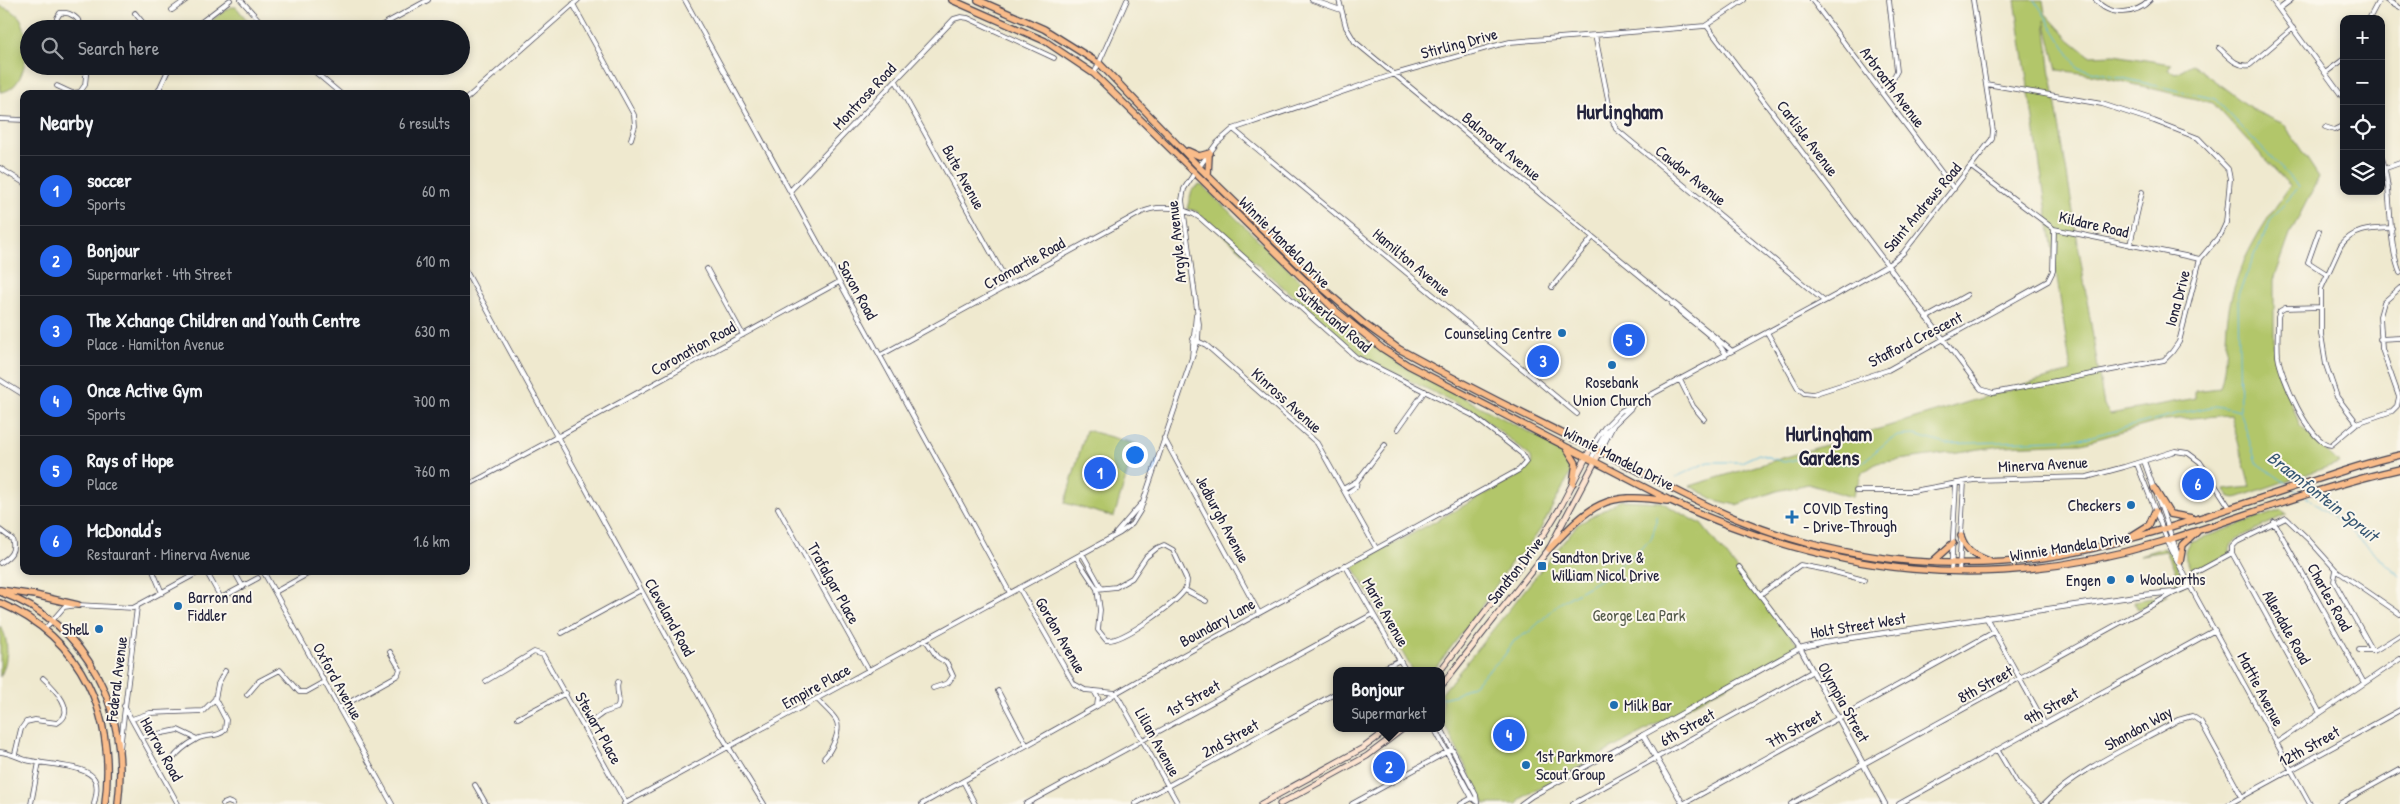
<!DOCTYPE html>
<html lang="en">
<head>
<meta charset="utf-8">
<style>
  body { margin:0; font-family:"Patrick Hand",sans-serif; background:#20242c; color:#f1f3f6 }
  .controls { position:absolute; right:15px; top:15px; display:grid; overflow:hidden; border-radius:10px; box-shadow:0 2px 8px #0003 }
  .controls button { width:45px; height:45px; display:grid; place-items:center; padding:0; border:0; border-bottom:1px solid #363941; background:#171b24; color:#f1f3f6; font:25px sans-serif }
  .you { position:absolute; left:1134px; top:454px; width:18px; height:18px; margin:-12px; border:4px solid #fff; border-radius:50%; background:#1a73e8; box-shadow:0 0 0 8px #1a73e833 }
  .badge { display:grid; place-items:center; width:32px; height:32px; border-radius:50%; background:#2563eb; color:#fff; font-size:16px; font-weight:700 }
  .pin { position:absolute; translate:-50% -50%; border:2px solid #fff; box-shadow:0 1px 5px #0006 }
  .popup { position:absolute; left:1333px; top:667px; width:112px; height:65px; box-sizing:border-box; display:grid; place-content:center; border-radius:10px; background:#171b24; filter:drop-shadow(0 1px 4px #0005); font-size:16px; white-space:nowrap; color:#9ea1a6 }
  .popup b { font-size:19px; color:#f1f3f6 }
  .popup::after { content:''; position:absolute; left:50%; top:100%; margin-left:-10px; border:10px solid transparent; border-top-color:#171b24 }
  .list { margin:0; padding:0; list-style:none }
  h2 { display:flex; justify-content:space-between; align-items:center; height:65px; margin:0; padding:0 20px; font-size:21px }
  h2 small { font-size:16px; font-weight:400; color:#9ea1a6 }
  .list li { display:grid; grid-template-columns:32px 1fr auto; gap:15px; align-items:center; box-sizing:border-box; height:70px; padding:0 20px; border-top:1px solid #363941 }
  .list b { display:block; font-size:19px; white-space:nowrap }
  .list p { margin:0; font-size:16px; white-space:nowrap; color:#9ea1a6 }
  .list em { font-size:16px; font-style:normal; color:#9ea1a6 }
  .icon { flex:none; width:28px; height:28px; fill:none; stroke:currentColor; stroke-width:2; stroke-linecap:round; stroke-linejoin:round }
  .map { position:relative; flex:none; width:2400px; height:804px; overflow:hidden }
  .search { position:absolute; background:#171b24; box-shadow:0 2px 8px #0003; left:20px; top:20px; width:450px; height:55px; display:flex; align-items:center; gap:12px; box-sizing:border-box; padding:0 18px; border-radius:28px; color:#9ea1a6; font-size:19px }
  .panel { position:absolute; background:#171b24; box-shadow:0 2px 8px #0003; left:20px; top:90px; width:450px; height:485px; border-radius:10px }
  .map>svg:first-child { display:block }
  .green { fill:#b2c66a; stroke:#6a7452; fill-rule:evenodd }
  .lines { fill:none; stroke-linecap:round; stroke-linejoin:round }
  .stream { stroke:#62bbdf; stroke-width:1 }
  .minor-casing { stroke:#414051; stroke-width:5.5 }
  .tertiary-casing { stroke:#414051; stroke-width:6 }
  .secondary-casing { stroke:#414051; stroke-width:7 }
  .primary-casing { stroke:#414051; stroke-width:8 }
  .minor { stroke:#fff; stroke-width:4 }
  .tertiary { stroke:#fff; stroke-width:4.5 }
  .secondary { stroke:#fde4d0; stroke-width:5 }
  .primary { stroke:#f9bc8a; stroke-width:5.5 }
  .poi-dot { fill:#1f6fb2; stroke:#fbf7ec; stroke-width:2 }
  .labels { text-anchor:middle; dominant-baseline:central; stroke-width:4; stroke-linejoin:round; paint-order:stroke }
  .street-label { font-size:16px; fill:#22223b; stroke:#fbf7ec }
  .poi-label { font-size:16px; fill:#22223b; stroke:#fbf7ec; text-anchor:start }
  .park-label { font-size:16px; fill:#545b4b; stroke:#fbf7ec }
  .water-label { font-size:18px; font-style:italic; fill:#385874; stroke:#fbf7ec }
  .district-label { font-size:21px; font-weight:bold; fill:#22223b; stroke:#fbf7ec }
</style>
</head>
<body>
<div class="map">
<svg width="2400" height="804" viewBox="0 0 2400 804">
  <rect width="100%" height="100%" fill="#fbf7ec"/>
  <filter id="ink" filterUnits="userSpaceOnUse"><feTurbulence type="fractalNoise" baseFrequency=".02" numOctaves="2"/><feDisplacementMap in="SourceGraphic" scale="10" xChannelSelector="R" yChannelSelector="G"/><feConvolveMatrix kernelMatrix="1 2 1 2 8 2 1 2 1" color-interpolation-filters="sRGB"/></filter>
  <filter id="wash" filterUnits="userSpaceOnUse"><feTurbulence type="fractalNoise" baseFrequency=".0096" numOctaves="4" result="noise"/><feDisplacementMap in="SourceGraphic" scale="20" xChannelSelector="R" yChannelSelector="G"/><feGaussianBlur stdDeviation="1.12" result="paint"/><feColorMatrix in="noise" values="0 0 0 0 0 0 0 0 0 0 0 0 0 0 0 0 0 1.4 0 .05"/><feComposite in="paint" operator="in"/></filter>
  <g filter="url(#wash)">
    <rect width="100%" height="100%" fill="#efe9cf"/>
    <path class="green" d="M2015 0H2043L2045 13 2070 40 2090 56 2114 55 2171 64 2168 70 2176 73 2192 64 2255 111 2284 124 2319 177 2291 232 2274 280V357L2300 426 2339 463 2236 498 2230 497 2224 490 2250 487 2231 415 2165 420 2082 443 2002 446 1877 463 1862 473 1852 497 1808 484 1777 491 1736 505 1715 500 1690 486 2071 371ZM2045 20 2057 70 2095 75 2213 103 2290 186C2264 223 2237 262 2229 309 2224 335 2228 362 2220 388L2195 391V398L2110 414 2104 406 2050 68Z
      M0 6C6 8 16 12 20 18 32 37 28 91 0 92Z
      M230 7H236L251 25 248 29H200Z
      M1199 185 1203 186 1349 328 1403 366 1544 440 1567 454 1572 467 1569 476 1540 530 1525 551 1513 560 1484 604 1433 671H1413L1353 566 1520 475 1532 463 1531 457 1480 415 1384 368 1358 353 1196 211 1187 209 1192 190Z
      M1086 430 1136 444 1114 517 1065 503Z
      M1621 500 1661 502 1701 524 1799 646 1520 799 1518 804H1485L1442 720V693L1577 525Z
      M2281 510 2287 514 2239 538 2231 545 2229 554 2193 573 2186 560 2185 551 2190 542Z
      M2162 548 2169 551 2185 580 2183 586H2176L2175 571 2166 551 2140 555Z
      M2168 595 2138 610 2134 601Z
      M0 626C10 639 8 662 0 677Z"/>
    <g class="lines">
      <path class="stream" d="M2035 0 2078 68 2215 99 2299 187 2271 219 2238 294 2240 411 2256 462 2290 486
        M1676 477 1708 462H1741L1759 454 1784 462 1812 456 1838 464H1860L1888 441 1898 436 1914 435 1946 444 2081 439 2176 414 2216 406 2240 411
        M2294 489 2300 494
        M2306 497 2343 524 2400 576
        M1442 698 1455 695 1474 684 1504 656 1514 641 1530 631 1560 603 1608 575 1651 539 1656 524V516"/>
    </g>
  </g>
  <g filter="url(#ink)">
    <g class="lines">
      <g class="minor-casing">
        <path id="minor" d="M241 0 267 29
          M685 0 1010 593
          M1312 0 1341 10
          M1339 0 1346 27 1355 42 1732 351
          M1812 0 1954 189
          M2096 0C2109 17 2136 15 2150 0
          M2272 0 2344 99
          M2386 0 2400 8
          M573 4 634 115 635 126 631 139
          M2279 9 2291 0
          M172 10 186 0
          M135 13 148 29
          M2369 19 2379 0
          M1707 26 1981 389 1993 393 2164 360 2172 352 2179 342 2200 259 2221 234 2226 223 2230 179 2228 169 2198 138 2154 121 2102 104 1986 84
          M56 29 57 18 60 13C70 11 81 19 82 29
          M192 29 230 0
          M375 29 428 0
          M1595 35 1612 119 1616 129 1824 301
          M2219 48C2228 56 2237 68 2250 65L2293 28
          M308 66 341 94
          M2325 73 2344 59
          M1094 74 1127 0
          M896 81 1009 285
          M57 86 72 93 80 92 85 85 87 66
          M1881 92 1891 82 1897 71 1889 0
          M157 94 170 66
          M466 99 578 0
          M0 119 24 120
          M2325 127 2334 130 2344 125
          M1233 129 1577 414
          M2381 155C2394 193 2386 238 2400 273
          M1199 167 1217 143 1233 129 1395 74 1494 46 1510 42 1705 26 1744 0
          M1971 167 2054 229 2200 259
          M0 168 24 183
          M2386 168 2400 163
          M790 191 954 19 961 17 968 18 1054 58
          M2319 231 2308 262 2327 274
          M2130 245 2142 192
          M707 269 743 335
          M466 271 556 435
          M1552 287 1593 237
          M1672 304C1687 320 1717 337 1726 355
          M2320 307 2285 308 2280 311 2278 317C2278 330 2277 343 2278 356 2280 375 2310 445 2331 445L2357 423 2392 411 2397 406
          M1926 318 1967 295
          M1767 332 1798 388 1804 393 1813 394 1888 370 2048 281 2053 271 2054 229
          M1193 339 1206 345 1317 443 1376 548
          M2380 339 2400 338
          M881 355 1140 213C1157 204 1184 207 1200 218L1356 357 1472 415 1522 454 1526 462 1519 470 1167 664 1116 693 1097 706 922 804
          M1192 357 1196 314
          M0 380 24 395
          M1680 380 1693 406 1704 419
          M2397 406 2399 397 2382 349 2380 316 2384 302 2400 288
          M2357 423 2337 397 2326 365 2321 334V289L2341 245C2355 228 2372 229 2392 228
          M1398 429 1425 391
          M559 436 839 282
          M558 438 715 725 764 804
          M1164 438 1259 613
          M1591 448 1604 428 1621 411 1836 295 1888 265 1903 253 1992 139 1993 131 1973 0
          M1600 452 1613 426
          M1591 459 1606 432 1631 408
          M2144 461 2154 489
          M2137 464 2167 540
          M466 486 555 438 556 435 559 436 558 438H555
          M1343 489 1357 481
          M1856 491H1913L1974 480 2087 477 2124 467 2175 451 2188 453 2200 462 2230 508
          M1346 494 1356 487 1357 481 1385 445
          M2157 496 2172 538
          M778 508 869 671
          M2274 522 2364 683
          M0 530 12 539C16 551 10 557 0 563
          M1116 533 1141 504
          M1082 553 1101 587
          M2232 553V547L2237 542 2286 518 2309 540 2336 570 2400 614
          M2232 553 2320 713
          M1076 557 1097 589 1100 610 1098 630 1106 640C1122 643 1174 604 1184 591 1186 588 1187 584 1187 580L1173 550 1164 545 1157 548 1146 557 1132 578 1116 587 1097 589
          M1345 565 1406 671
          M1739 567 1800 648
          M2336 570 2334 581 2373 651
          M153 571 162 593
          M206 571 221 598 258 578
          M234 571 243 587
          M263 571 392 804
          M1951 572 1956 483
          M1959 572 1964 482
          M2195 573 2232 553
          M2190 586 2310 804
          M1019 588 1074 684 1085 690 1116 693 1178 804
          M1185 590 1206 601
          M275 592 313 571
          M1761 594 1800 565 1827 570 1864 580
          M1986 617 2045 724
          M45 629 64 607 78 605 133 608 201 571
          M562 633 641 590
          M925 639 937 657 947 663 953 676 948 683 933 688
          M2359 650H2376L2400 635
          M1378 671 1400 660
          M486 681 534 652 543 655 626 803
          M998 691 1026 744
          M1094 691 1098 698 1097 706
          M247 695 259 681 280 670 299 692H306L324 682
          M817 699C823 706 832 713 836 720 842 730 831 751 824 758
          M124 706 178 804
          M339 708 398 675 400 669 390 652
          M518 718 566 693
          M132 719 150 713 203 711 215 699
          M584 727 603 713 617 708C622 700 615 691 618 682
          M1434 728 1472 798 1477 802
          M1441 728 1476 795 1477 802
          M142 737 178 730 197 739
          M2276 743 2400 659
          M120 749 137 607
          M1998 751 2017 783 2038 804
          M0 752C10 753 17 757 26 760 42 764 83 765 93 777 99 784 96 796 94 804
          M15 754 21 729 26 722 35 720 57 723C78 712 54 688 43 678
          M172 760C178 751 188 744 197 739 206 734 218 738 225 730L226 720 215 699 218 684 225 671
          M963 781 975 804
          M475 785 486 804
          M31 804 39 762
          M223 804 228 802 233 804
          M624 804 1120 533 1132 524 1140 511 1198 340 1199 324 1182 200 1184 189 1195 172
          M1026 804 1373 614
          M1135 804 1336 693
          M1352 804 1452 749
          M1461 804 1472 798
          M1521 804 1532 796 1643 735
          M1573 804 1813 671
          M1683 804 1994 632
          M1791 804 2174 593
          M1899 804 2215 630
          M2044 804C2077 769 2136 744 2178 720L2192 716 2201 722 2242 797
          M2229 804 2400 710
          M2339 804 2400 770"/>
      </g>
      <g class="tertiary-casing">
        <path id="tertiary" d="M2172 538 2179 559
          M2167 540 2190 586
          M1800 648 1885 804
          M1683 804 1643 735 1800 648 1823 642 2143 595 2176 592 2190 586"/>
      </g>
      <g class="secondary-casing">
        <path id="secondary" d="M1440 671 1544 534 1560 508 1591 448
          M1442 685 1549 549 1600 452
          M1261 804 1363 748 1390 728
          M1280 804 1367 756 1404 728"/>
      </g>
      <g class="primary-casing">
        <path id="primary" d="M952 0 1045 41 1094 74 1336 311 1383 349 1408 365 1671 501C1833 576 1989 594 2161 542 2241 518 2318 487 2400 469
          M978 0 1044 29 1100 64 1199 167 1326 291 1363 323 1399 349C1465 385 1534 420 1603 453 1648 475 1691 500 1737 519 1847 565 1978 576 2094 548 2164 531 2234 507 2303 484 2335 474 2367 462 2400 455
          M1188 151 1199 156 1210 153
          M1208 175 1209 155
          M1566 447 1576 463 1573 483
          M2154 488 2170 514 2192 518
          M2133 535 2149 525 2155 511
          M1961 536C1966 551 1974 555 1989 561
          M1549 549C1591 505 1604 491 1667 501
          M1933 561 1953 543
          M2180 562 2183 545 2197 532
          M0 590 35 595 78 605
          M0 592C91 626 129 711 118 804
          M0 603C84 639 116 717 105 804"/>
      </g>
      <use href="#minor" class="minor"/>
      <use href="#tertiary" class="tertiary"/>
      <use href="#secondary" class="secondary"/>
      <use href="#primary" class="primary"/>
    </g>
  </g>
  <g class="poi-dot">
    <circle cx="1562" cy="333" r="5"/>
    <circle cx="1612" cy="365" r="5"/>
    <circle cx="2131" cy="505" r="5"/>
    <path d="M1789.5 509.5h5v5h5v5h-5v5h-5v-5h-5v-5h5z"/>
    <rect x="1537" y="561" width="10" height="10" rx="2.5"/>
    <circle cx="2130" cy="579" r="5"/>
    <circle cx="2111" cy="580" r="5"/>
    <circle cx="178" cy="606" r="5"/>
    <circle cx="99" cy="629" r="5"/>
    <circle cx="1614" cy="705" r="5"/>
    <circle cx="1526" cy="765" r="5"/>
  </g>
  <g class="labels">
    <g class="street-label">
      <text transform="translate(1459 43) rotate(-15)">Stirling Drive</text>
      <text transform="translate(1893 87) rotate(53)">Arbroath Avenue</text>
      <text transform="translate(864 96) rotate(-47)">Montrose Road</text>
      <text transform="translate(1808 138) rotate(53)">Carlisle Avenue</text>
      <text transform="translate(1502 146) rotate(40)">Balmoral Avenue</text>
      <text transform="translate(1691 175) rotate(39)">Cawdor Avenue</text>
      <text transform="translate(964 177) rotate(61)">Bute Avenue</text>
      <text transform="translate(1922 207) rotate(-50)">Saint Andrews Road</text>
      <text transform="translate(2094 224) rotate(13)">Kildare Road</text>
      <text transform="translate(1176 242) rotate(-96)">Argyle Avenue</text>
      <text transform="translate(1285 242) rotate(45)">Winnie Mandela Drive</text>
      <text transform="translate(1412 262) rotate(40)">Hamilton Avenue</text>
      <text transform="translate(1024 263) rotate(-29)">Cromartie Road</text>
      <text transform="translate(858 290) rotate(61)">Saxon Road</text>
      <text transform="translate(2177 298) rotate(-75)">Iona Drive</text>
      <text transform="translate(1334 319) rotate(40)">Sutherland Road</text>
      <text transform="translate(1915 339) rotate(-27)">Stafford Crescent</text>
      <text transform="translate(693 348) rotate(-29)">Coronation Road</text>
      <text transform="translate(1287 400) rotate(42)">Kinross Avenue</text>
      <text transform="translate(1619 458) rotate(27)">Winnie Mandela Drive</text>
      <text transform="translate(2043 464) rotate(-3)">Minerva Avenue</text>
      <text transform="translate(1223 519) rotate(62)">Jedburgh Avenue</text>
      <text transform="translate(2070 546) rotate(-9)">Winnie Mandela Drive</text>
      <text transform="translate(1515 570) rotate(-52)">Sandton Drive</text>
      <text transform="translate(834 583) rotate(61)">Trafalgar Place</text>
      <text transform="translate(2330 597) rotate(61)">Charles Road</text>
      <text transform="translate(1386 612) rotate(60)">Marie Avenue</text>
      <text transform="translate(670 617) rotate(61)">Cleveland Road</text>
      <text transform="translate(1217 622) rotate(-29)">Boundary Lane</text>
      <text transform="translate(1858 625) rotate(-9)">Holt Street West</text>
      <text transform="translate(2287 627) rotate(61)">Allendale Road</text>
      <text transform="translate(1061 635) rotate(60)">Gordon Avenue</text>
      <text transform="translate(116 679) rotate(-83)">Federal Avenue</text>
      <text transform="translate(338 681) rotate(61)">Oxford Avenue</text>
      <text transform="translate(1985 684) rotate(-29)">8th Street</text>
      <text transform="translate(816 686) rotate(-29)">Empire Place</text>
      <text transform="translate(2261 689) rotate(62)">Mattie Avenue</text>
      <text transform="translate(1193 698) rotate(-29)">1st Street</text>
      <text transform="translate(1844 702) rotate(61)">Olympia Street</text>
      <text transform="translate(2051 706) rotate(-29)">9th Street</text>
      <text transform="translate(1687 727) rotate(-29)">6th Street</text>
      <text transform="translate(599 728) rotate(61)">Stewart Place</text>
      <text transform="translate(2138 728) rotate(-29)">Shandon Way</text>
      <text transform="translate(1794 729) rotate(-29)">7th Street</text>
      <text transform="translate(1230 738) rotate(-29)">2nd Street</text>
      <text transform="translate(1158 742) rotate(61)">Lilian Avenue</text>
      <text transform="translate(2309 746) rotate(-29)">12th Street</text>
      <text transform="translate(162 749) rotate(61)">Harrow Road</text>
    </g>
    <g class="poi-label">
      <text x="1552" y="333" text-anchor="end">Counseling Centre</text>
      <text x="1612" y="382" text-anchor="middle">Rosebank<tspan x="1612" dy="18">Union Church</tspan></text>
      <text x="2121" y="505" text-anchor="end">Checkers</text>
      <text x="1803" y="508">COVID Testing<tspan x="1803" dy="18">- Drive-Through</tspan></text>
      <text x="1552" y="557">Sandton Drive &amp;<tspan x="1552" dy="18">William Nicol Drive</tspan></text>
      <text x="2140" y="579">Woolworths</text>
      <text x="2101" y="580" text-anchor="end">Engen</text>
      <text x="188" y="597">Barron and<tspan x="188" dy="18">Fiddler</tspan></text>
      <text x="89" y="629" text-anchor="end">Shell</text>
      <text x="1624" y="705">Milk Bar</text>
      <text x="1536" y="756">1st Parkmore<tspan x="1536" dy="18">Scout Group</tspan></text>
    </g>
    <g class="park-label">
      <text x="1639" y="615">George Lea Park</text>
    </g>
    <g class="water-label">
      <text transform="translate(2323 496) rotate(38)">Braamfontein Spruit</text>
    </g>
    <g class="district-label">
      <text x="1620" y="111">Hurlingham</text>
      <text x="1829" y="433">Hurlingham<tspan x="1829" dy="24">Gardens</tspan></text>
    </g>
  </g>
</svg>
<div class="controls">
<button>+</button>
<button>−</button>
<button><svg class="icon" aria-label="locate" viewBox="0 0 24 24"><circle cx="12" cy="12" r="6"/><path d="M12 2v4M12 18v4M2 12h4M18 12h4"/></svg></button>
<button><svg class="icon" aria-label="layers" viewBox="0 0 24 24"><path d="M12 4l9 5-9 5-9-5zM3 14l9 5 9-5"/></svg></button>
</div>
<div class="you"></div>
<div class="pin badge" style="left:1100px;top:473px">1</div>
<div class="pin badge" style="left:1389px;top:767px">2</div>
<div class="popup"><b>Bonjour</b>Supermarket</div>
<div class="pin badge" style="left:1543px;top:361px">3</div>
<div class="pin badge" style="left:1509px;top:735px">4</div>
<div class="pin badge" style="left:1629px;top:340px">5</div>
<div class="pin badge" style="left:2198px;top:484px">6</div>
<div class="search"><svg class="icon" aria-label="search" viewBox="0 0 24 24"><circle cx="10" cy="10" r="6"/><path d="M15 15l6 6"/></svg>Search here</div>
<section class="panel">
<h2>Nearby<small>6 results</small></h2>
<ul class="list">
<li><span class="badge">1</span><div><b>soccer</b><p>Sports</p></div><em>60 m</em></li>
<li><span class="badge">2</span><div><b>Bonjour</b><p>Supermarket · 4th Street</p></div><em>610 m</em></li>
<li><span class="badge">3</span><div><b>The Xchange Children and Youth Centre</b><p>Place · Hamilton Avenue</p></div><em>630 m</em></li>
<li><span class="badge">4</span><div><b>Once Active Gym</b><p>Sports</p></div><em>700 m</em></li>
<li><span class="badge">5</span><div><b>Rays of Hope</b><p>Place</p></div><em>760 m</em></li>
<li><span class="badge">6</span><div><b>McDonald's</b><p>Restaurant · Minerva Avenue</p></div><em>1.6 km</em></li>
</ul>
</section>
</div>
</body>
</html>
